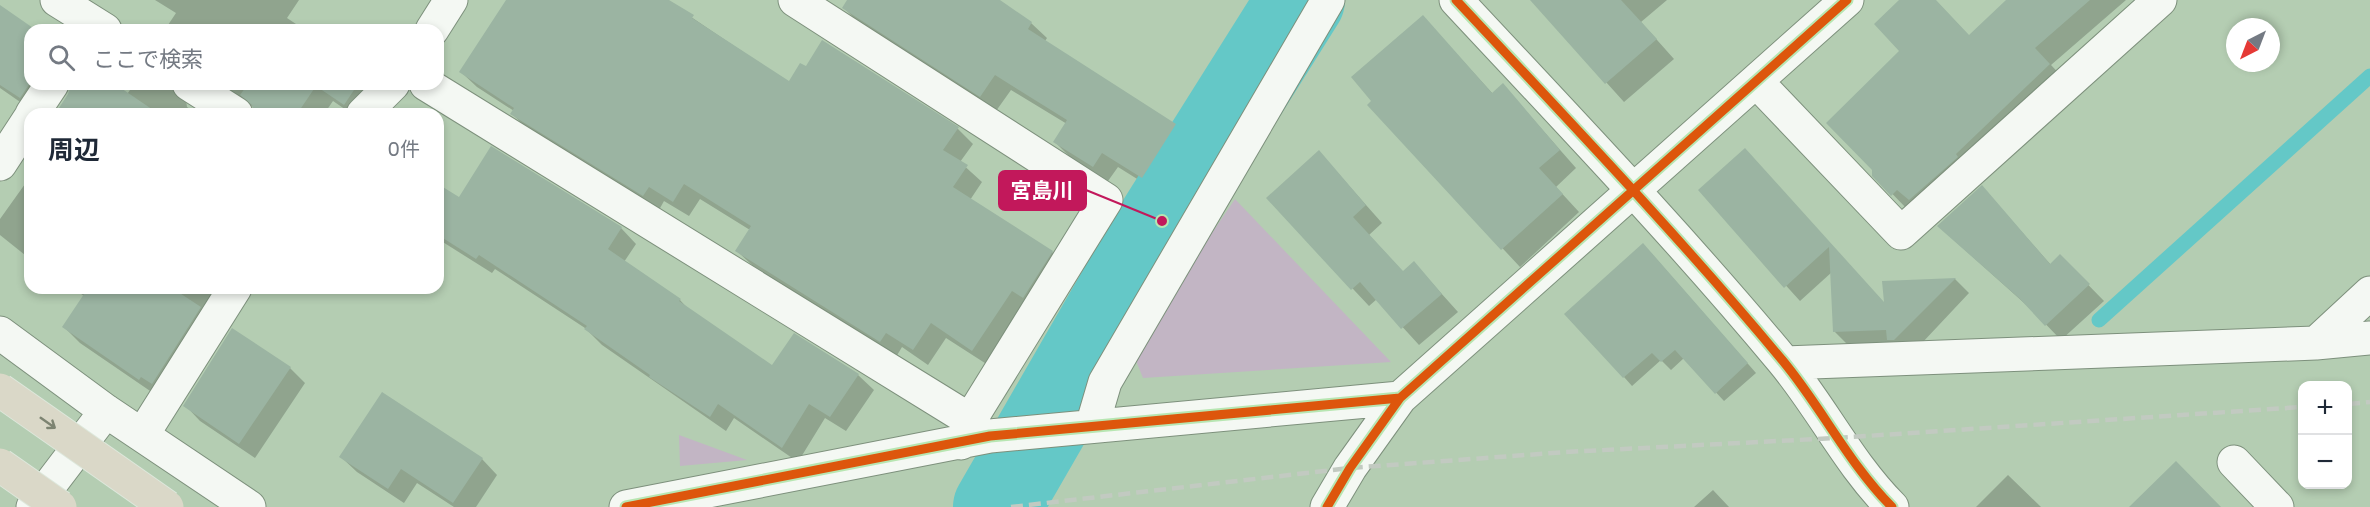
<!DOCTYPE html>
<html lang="ja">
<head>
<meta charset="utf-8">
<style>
  body { margin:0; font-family:"Golos Text","Noto Sans JP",sans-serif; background:#f6f6f7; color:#1f2937 }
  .controls { position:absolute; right:18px; bottom:18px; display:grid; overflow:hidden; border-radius:12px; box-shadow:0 3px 9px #0003 }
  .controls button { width:54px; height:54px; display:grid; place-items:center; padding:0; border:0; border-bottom:2px solid #e0e1e3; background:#fff; color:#1f2937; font:30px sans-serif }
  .compass { position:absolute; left:2226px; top:18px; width:54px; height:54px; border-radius:50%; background:#fff; box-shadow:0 3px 9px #0003; rotate:222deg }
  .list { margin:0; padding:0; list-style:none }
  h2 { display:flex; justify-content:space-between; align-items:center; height:78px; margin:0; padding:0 24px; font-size:26px }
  h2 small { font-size:20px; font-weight:400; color:#747a83 }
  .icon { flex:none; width:33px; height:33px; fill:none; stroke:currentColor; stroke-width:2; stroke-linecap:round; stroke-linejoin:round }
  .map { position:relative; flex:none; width:2370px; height:507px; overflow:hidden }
  .search { position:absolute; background:#fff; box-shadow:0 3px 9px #0003; left:24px; top:24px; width:420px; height:66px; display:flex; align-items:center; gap:15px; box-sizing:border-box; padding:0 21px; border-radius:18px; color:#747a83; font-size:22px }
  .panel { position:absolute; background:#fff; box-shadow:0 3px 9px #0003; left:24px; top:108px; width:420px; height:186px; border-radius:18px }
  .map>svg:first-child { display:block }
  .green { fill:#c2b5c4 }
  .shadow { fill:#0003 }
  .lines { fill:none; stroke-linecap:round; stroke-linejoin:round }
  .stream { stroke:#64c8c7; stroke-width:15 }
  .river { stroke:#64c8c7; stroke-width:88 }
  .building { fill:#9bb4a2 }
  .minor-casing { stroke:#7d907c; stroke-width:35 }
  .minor { stroke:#f4f8f3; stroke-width:33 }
  .rail { stroke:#c2cac1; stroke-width:4.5; stroke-dasharray:12 6; stroke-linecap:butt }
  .trunk-bridge-casing { stroke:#dde8dc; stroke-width:35; stroke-linecap:butt }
  .trunk-bridge { stroke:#dad8c8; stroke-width:33 }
  .cycleway-casing { stroke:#b7e6b2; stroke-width:13 }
  .cycleway { stroke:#dd560c; stroke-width:9 }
  .oneway { stroke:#7d8472 }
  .leader { fill:none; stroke:#c2185b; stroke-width:2 }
  .callout-dot { fill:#c2185b; stroke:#b7e6b2; stroke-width:2 }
  .callout { fill:#c2185b; stroke:#c2185b; stroke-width:2 }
  .callout-label { font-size:21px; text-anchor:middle; font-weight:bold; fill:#fff }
</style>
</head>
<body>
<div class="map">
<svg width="2370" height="507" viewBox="0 0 2370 507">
  <rect width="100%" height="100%" fill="#b4cdb2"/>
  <path class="green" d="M1235 199 1391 362 1143 378 1132 351Z
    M679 435 747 460 680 466Z"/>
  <path class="shadow" d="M155 0H299L287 18 305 30H168L166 28 176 13Z
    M508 0H666L789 83 958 129 973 144 960 162 982 182 970 200 1052 252 1067 267 988 365 946 338 928 365 902 347 896 357 753 266 737 251 750 230 700 199 689 216 664 201 659 210 528 129 512 114 514 111 477 87 461 72Z
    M849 0H998L1031 23 1047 38 1045 41 1175 125 1191 140 1158 192 1118 167 1108 181 1070 157 1055 142 1067 124 1011 90 996 111 859 23 844 8Z
    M1532 0H1667L1641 22 1674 59 1624 102Z
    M1901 0H1935L1969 36 2008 0H2126L2051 65 2066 81 1909 211 1874 175 1901 51Z
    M0 7 33 30H30V84H57L36 113 0 88Z
    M1423 17 1493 94 1503 85 1576 168 1556 187 1579 212 1520 267 1369 105Z
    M72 84 115 112 134 84H196L186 100 187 107 198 114H56L69 95Z
    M217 84H379L352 114 333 101 324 114H256L255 108Z
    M1745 151 1885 304 1883 282 1955 279 1969 293 1922 343 1849 346 1835 332 1832 272 1800 301 1700 191Z
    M1319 152 1382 223 1369 235 1403 272 1414 263 1458 312 1419 345 1377 299 1369 306 1268 198Z
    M30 177V259L0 235V219Z
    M438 186 460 199 621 228 636 244 624 262 680 300 691 312 772 367 858 375 874 390 846 431 825 418 798 462 734 418 726 431 602 345 585 328 495 269 492 273 438 239Z
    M1982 187 2051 265 2060 256 2104 301 2061 340 2033 311 1955 241Z
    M1651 253 1756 373 1724 401 1684 358 1671 370 1661 360 1632 386 1624 377Z
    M73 288H219L156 395 80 343 64 327 84 296Z
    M290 368 305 383 255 458 200 421 185 405Z
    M341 457 482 459 497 475 476 507H454L417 483 404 503 357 472Z
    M2008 475 2041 507H1976Z
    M1713 490 1729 507H1694Z"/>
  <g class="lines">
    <path class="stream" d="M2099 320 2370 76"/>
    <path class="river" d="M997 507 1162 221 1301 0"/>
  </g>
  <path class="building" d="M506 0H669L694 15 692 18 789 81 800 63 806 66 822 40 959 127 943 150 968 165 953 187 1053 251 1023 298 1012 291 972 351 931 323 913 350 886 333 880 342 735 251 751 226 684 184 673 202 649 187 643 196 510 114 514 108 459 72Z
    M847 0H1000L1032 22 1028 29 1176 124 1142 178 1102 153 1093 167 1053 142 1067 120 995 75 980 97 842 8Z
    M1530 0H1621L1657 39 1605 84Z
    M1899 0H1936L1969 35 2006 0H2090L2035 48 2050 64 1956 154 1958 157 1909 200 1897 190 1891 196 1872 176V170L1826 123 1899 51 1874 24Z
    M0 5 36 30H30V83L20 98 0 85Z
    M1423 15 1492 93 1503 83 1560 150 1539 168 1563 194 1501 250 1367 105 1371 101 1351 77Z
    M71 84H115L159 114H55L68 94Z
    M248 84H358L344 105 316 86 297 114H255L252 105 240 95Z
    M491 146 622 227 608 249 681 299 679 301 772 365 794 333 859 374 830 417 809 404 782 448 718 404 710 417 649 377 650 375 584 329 587 326 479 255 476 259 438 235V184L459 197Z
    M1745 148 1884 302 1882 281 1956 278 1894 340H1887L1886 330 1833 332 1829 247 1784 288 1698 190Z
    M1319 150 1366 205 1353 217 1403 271 1414 261 1442 294 1401 329 1360 282 1351 290 1266 198Z
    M1982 185 2050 264 2060 254 2090 284 2045 326 2020 299 1937 226Z
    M1643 243 1748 363 1715 394 1675 350 1661 362 1652 353 1623 378 1564 314Z
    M88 288H172L201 307 152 384 141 377 139 380 62 327Z
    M232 328 291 367 239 444 183 406Z
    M382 392 483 458 453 503 401 469 388 489 339 457Z
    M2176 461 2221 507H2129Z"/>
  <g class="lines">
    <g class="minor-casing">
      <path id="minor" d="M57 0 105 30
        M795 0 1106 200 970 420 961 443
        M1456 0C1567 119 1679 236 1783 361 1822 408 1849 464 1892 507
        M432 30 451 0
        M1756 81 1901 233 2160 0
        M189 84 236 114
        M426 84 970 420
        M32 114 52 84
        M363 114 393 84
        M0 164 30 118
        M0 333 106 411 249 507
        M2316 343 2370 293
        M1785 363 2316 343 2370 338
        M1092 426 1105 382 1328 0
        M143 434 235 288
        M2234 462 2277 507
        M33 507 106 411
        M626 507 990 436 1400 398
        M1327 507 1350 468 1400 398 1847 0"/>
    </g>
    <use href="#minor" class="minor"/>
    <path class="rail" d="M2348 404 2370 402
      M1011 507 1350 468 1566 452 1836 438 2302 407"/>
    <g class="trunk-bridge-casing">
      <path id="trunk-bridge" d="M0 390 167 507
        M0 465 60 507"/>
    </g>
    <use href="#trunk-bridge" class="trunk-bridge"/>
    <g class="cycleway-casing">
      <path id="cycleway" d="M1456 0C1567 119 1679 236 1783 361 1822 408 1849 464 1892 507
        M626 507 990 436 1400 398
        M1327 507 1350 468 1400 398 1847 0"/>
    </g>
    <use href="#cycleway" class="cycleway"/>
  </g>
  <defs><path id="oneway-shaft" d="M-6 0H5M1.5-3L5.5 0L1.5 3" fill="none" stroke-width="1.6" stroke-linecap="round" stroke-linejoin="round" transform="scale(1.5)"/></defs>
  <use class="oneway" href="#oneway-shaft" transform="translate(48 423) rotate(35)"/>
  <path class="leader" d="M1162 221L1086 190"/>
  <circle class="callout-dot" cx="1162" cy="221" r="6"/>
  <rect class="callout" x="999" y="171" width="87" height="39" rx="6"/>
  <g class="callout-label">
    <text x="1042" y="198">宮島川</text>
  </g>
</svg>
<div class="controls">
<button>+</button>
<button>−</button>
</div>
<svg class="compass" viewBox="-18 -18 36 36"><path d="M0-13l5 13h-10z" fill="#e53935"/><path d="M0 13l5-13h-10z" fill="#747a83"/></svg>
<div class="search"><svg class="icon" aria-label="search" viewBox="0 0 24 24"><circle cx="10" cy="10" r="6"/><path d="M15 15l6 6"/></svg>ここで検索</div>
<section class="panel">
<h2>周辺<small>0件</small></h2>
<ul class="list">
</ul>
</section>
</div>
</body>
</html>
